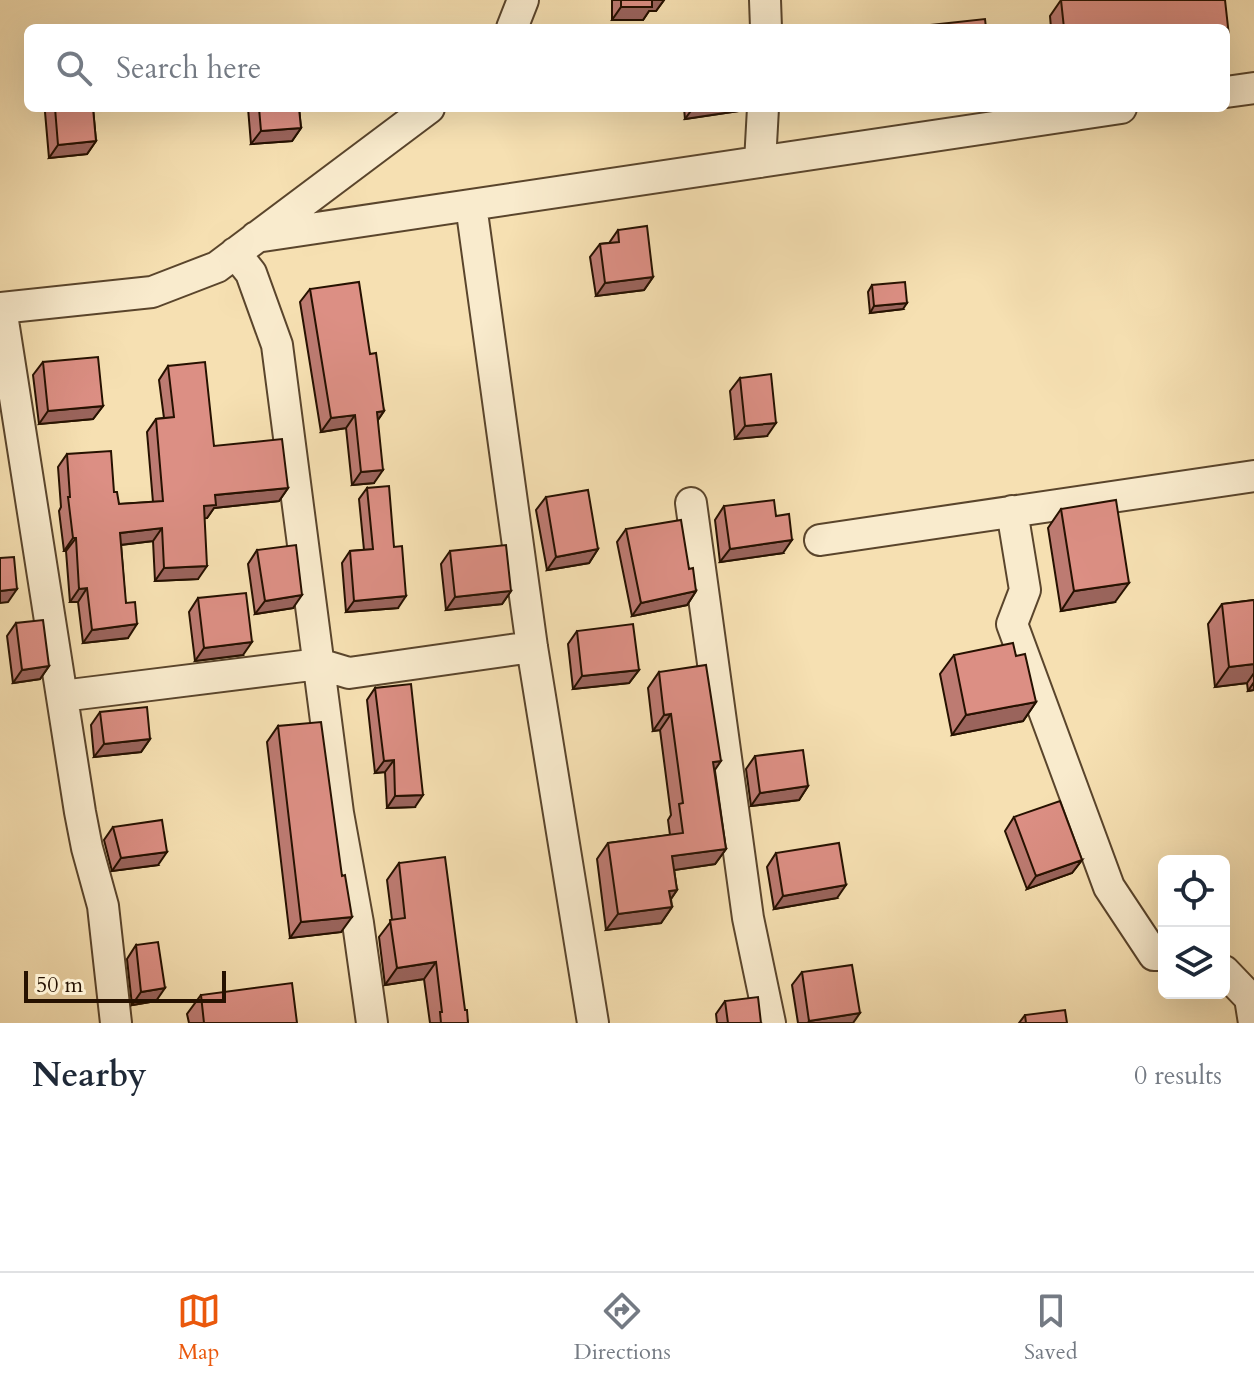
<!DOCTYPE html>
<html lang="en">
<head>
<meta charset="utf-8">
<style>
  body { margin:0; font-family:Cardo,serif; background:#f6f6f7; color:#1f2937 }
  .controls { position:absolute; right:24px; bottom:24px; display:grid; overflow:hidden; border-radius:12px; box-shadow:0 8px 32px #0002 }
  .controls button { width:72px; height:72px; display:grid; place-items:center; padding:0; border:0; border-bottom:2px solid #e0e1e3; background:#fff; color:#1f2937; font:40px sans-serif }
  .scale { position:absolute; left:24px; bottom:20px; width:202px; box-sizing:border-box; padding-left:8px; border:4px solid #261100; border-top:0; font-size:22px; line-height:28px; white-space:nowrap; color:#261100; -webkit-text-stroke:6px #f9ebcd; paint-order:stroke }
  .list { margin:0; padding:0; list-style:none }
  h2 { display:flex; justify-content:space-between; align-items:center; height:104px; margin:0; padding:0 32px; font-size:34px }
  h2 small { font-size:26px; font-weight:400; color:#747a83 }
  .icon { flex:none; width:44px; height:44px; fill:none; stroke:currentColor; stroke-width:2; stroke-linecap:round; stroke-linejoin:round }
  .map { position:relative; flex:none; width:1254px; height:1023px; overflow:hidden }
  .search { position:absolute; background:#fff; box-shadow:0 8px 32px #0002; left:24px; right:24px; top:24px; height:88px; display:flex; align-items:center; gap:20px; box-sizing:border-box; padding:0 28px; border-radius:12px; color:#747a83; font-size:30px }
  .sheet { height:248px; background:#fff }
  nav { display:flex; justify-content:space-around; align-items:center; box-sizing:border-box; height:112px; border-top:2px solid #e0e1e3; background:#fff; font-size:22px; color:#747a83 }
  nav a { display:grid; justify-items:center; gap:4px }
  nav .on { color:#ea580c }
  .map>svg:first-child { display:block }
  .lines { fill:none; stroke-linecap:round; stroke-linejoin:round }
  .street-casing { stroke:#5a452c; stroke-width:34 }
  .street { stroke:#f9ebcd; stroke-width:30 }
  .wall { fill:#bd7b72; stroke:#261100; stroke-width:2 }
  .shaded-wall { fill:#9a645c; stroke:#261100; stroke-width:2 }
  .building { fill:#dc8f84; stroke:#261100; stroke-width:2 }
</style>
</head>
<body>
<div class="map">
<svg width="1254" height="1023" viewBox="0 0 1254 1023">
  <rect width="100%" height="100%" fill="#f6e0b2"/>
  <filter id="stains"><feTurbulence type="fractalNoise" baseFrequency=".0025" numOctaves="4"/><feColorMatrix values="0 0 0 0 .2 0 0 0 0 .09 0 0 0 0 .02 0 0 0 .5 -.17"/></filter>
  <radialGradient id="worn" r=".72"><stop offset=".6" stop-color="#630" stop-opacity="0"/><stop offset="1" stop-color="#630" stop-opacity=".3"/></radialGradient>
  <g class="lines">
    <g class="street-casing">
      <path id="street" d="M765 0 766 28
        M512 28 523 0
        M1226 92 1254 88
        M760 162 763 108
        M471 205 532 647 593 1023
        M256 237 1121 108
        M235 253 251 273 277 345 338 813 358 923 372 1023
        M0 308 152 292 217 267 429 108
        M1 308 80 812 87 848 103 906 116 1023
        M691 503 748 918 770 1023
        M1012 511 1025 590 1012 624 1109 887 1154 955H1164
        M820 540 1254 476
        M62 696 319 664 349 673 532 647
        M1224 971 1250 998 1254 1023"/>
    </g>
    <use href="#street" class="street"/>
  </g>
  <path class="wall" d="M612 0H664L656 11H649L643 20H612Z
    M1061 0 1226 28H1051L1050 16Z
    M48 108H93L96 141 87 154 49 158 45 112Z
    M248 108H299L301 128 292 141 251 144Z
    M684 108H746L745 110 685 119Z
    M618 230 653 277 644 290 596 296 590 257 600 244 609 243Z
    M872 285 903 309 870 313 868 292Z
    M310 289 370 354 384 411 378 420 374 483 352 485 346 428 321 432 300 302Z
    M43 362 103 406 93 419 39 424 33 375Z
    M168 366 214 446 288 488 279 501 214 508 207 518H204L198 579 155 581 153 541 121 545 128 638 83 643 78 602H70L66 551H64L59 511 61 507 58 467 67 454 114 492 119 504 153 502 147 432 156 419 164 418 159 380Z
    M740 378 767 436 735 439 730 391Z
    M367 488 398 608 346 612 342 563 350 551 364 550 359 499Z
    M546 497 598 549 589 563 547 570 536 510Z
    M724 506 783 553 720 562 715 520Z
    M1061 509 1115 602 1061 611 1048 528Z
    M626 529 689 569 696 591 687 605 632 616 617 542Z
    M257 550 293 608 255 614 248 564Z
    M450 551 511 591 502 604 446 610 441 564Z
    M198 598 243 655 195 661 189 612Z
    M1254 600V690L1248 691 1247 683 1215 687 1208 624 1222 604Z
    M16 623 49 666 40 679 13 683 7 636Z
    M577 631 639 670 629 683 573 689 568 644Z
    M954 655 1036 702 1023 721 952 735 940 674Z
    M659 672 715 771 726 849 715 864 674 870 677 890 671 899 672 907 661 923 606 930 597 859 608 843 670 835 668 820 671 815 660 730 653 731 648 688Z
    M375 688 415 807 387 808 385 772 375 773 367 700Z
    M100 712 150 739 141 752 94 757 91 725Z
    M278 726 341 932 290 938 267 742Z
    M755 756 808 786 799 800 751 806 746 769Z
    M1014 817 1082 860 1072 873 1027 889 1005 831Z
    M113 827 158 865 112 871 104 840Z
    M776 853 837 898 774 909 767 867Z
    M399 863 465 1010 468 1023H430L424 979 385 985 379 937 392 920 387 880Z
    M136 945 156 1001 132 1005 127 959Z
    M802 972 853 1023H798L792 985Z
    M201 995 297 1023H189L187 1014Z
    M725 1001 761 1023H717L716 1014Z
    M1025 1015 1067 1023H1019Z"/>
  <path class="shaded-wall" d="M650 0H664L656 11H649L643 20H612L621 7Z
    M693 108H746L745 110 685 119Z
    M301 128 292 141 251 144 261 131Z
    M96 141 87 154 49 158 58 145Z
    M653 277 644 290 596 296 605 283Z
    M907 303 903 309 870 313 874 306Z
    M103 406 93 419 39 424 48 411Z
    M384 411 375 424 377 412Z
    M355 415 346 428 321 432 331 418Z
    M776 423 767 436 735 439 745 426Z
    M383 470 374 483 352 485 361 472Z
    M288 488 279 501 214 508 207 518 195 519 204 506 215 495Z
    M162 528 153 541 111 546 120 533Z
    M73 538H76L66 551H64Z
    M792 540 783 553 720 562 730 549Z
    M598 549 589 563 547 570 556 557Z
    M207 566 198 579 155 581 164 568Z
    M1129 583 1115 602 1061 611 1074 591Z
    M87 588 78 602H70L79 589Z
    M17 589 8 602 0 603V591Z
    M511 591 502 604 446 610 455 597Z
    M696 591 687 605 632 616 641 603Z
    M302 595 293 608 255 614 265 601Z
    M406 596 398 608 346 612 354 601Z
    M137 624 128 638 83 643 92 630Z
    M252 642 243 655 195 661 204 648Z
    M1254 664V673L1247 683 1215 687 1229 667Z
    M49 666 40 679 13 683 22 670Z
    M639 670 629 683 573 689 582 676Z
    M1254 682V690L1248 691Z
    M1036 702 1023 721 952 735 966 715Z
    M671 714 660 730 653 731 664 715Z
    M150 739 141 752 94 757 104 744Z
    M394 760 385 772 375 773 384 761Z
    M721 761 710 777 713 762Z
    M808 786 799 800 751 806 760 793Z
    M423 795 415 807 387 808 395 796Z
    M726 849 715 864 661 872 672 856Z
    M167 852 158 865 112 871 121 858Z
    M1082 860 1072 873 1027 889 1036 876Z
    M846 885 837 898 774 909 783 896Z
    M677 890 666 906 669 891Z
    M672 907 661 923 606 930 618 914Z
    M352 917 341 932 290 938 301 922Z
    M436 962 424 979 385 985 397 968Z
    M165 988 156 1001 132 1005 141 992Z
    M860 1013 853 1023H808L809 1021Z"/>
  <path class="building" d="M621 0H652V7H621Z
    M1061 0H1225L1229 36 1226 37V28H1064Z
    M985 19 986 28H931V25Z
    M55 108H93L96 141 58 145Z
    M259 108H299L301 128 261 131Z
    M647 226 653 277 605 283 600 244 619 242 618 230Z
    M359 282 370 354 376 353 384 411 377 412 383 470 361 472 355 415 331 418 310 289Z
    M905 282 907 303 874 306 872 285Z
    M98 357 103 406 48 411 43 362Z
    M205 362 214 446 282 439 288 488 215 495 216 505 204 506 207 566 164 568 162 528 120 533 126 603 135 602 137 624 92 630 87 588 79 589 76 538H73L68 497H70L67 454 111 451 114 492H117L119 504 163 501 156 419 174 417 168 366Z
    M771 374 776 423 745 426 740 378Z
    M389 486 394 547 402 546 406 596 354 601 350 551 373 549 367 488Z
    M588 490 598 549 556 557 546 497Z
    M774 500 776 516 789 514 792 540 730 549 724 506Z
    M1116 500 1129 583 1074 591 1061 509Z
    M681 520 689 569 693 568 696 591 641 603 626 529Z
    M296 545 302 595 265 601 257 550Z
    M506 545 511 591 455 597 450 551Z
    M14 557 17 589 0 591V558Z
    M246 593 252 642 204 648 198 598Z
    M1254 600V664L1229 667 1222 604Z
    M43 620 49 666 22 670 16 623Z
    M633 624 639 670 582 676 577 631Z
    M1013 643 1016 656 1025 654 1036 702 966 715 954 655Z
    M706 665 721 761 713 762 726 849 672 856 677 890 669 891 672 907 618 914 608 843 683 833 679 804 683 803 671 714 664 715 659 672Z
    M411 684 423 795 395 796 394 760 384 761 375 688Z
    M147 707 150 739 104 744 100 712Z
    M321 722 342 876 345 875 352 917 301 922 278 726Z
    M803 750 808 786 760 793 755 756Z
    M1060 801 1082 860 1036 876 1014 817Z
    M162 820 167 852 121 858 113 827Z
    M839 843 846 885 783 896 776 853Z
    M445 857 465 1010H467L468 1023H441L440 1012H442L436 962 397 968 390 920 405 918 399 863Z
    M158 942 165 988 141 992 136 945Z
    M852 965 860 1013 809 1021 802 972Z
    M292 983 297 1023H204L201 995Z
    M758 997 761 1023H728L725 1001Z
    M1065 1010 1067 1023H1026L1025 1015Z"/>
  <rect width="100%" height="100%" filter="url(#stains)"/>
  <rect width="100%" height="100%" fill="url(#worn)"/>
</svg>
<div class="controls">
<button><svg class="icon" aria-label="locate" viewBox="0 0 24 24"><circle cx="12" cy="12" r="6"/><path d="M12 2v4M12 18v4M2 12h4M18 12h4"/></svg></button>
<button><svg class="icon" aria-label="layers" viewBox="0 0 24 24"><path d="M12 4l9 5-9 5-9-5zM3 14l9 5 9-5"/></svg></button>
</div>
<div class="scale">50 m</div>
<div class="search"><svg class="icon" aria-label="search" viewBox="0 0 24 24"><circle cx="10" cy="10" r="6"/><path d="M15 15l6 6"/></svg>Search here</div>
</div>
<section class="sheet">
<h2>Nearby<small>0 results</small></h2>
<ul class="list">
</ul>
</section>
<nav>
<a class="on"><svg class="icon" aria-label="map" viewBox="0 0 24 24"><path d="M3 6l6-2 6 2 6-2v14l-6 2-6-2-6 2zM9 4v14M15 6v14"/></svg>Map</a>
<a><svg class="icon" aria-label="directions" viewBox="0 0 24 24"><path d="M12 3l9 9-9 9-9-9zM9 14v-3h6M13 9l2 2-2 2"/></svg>Directions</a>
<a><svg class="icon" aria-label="saved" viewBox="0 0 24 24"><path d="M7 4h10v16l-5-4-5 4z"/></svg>Saved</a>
</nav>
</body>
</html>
